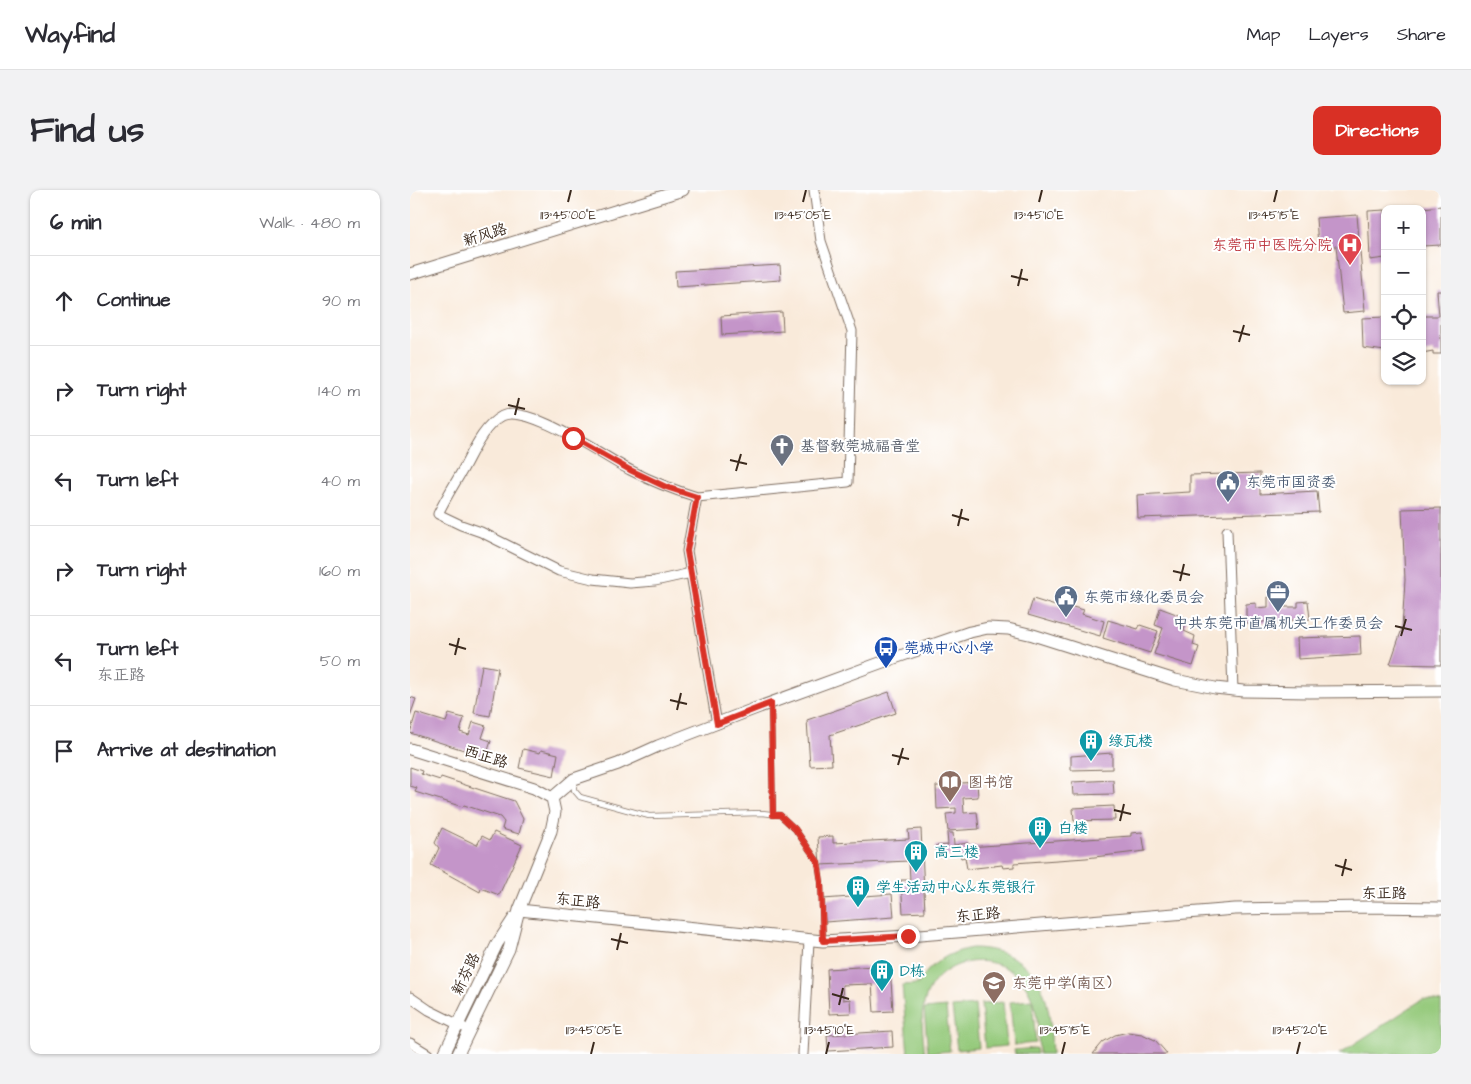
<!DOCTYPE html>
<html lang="en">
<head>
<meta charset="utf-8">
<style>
  body { margin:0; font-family:"Architects Daughter","LXGW WenKai TC",sans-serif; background:#f2f2f3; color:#2b2b33 }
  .controls { position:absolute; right:15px; top:15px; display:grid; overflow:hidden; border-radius:10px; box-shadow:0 1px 4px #0004 }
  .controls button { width:45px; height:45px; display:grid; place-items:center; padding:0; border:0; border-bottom:1px solid #e1e1e2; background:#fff; color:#2b2b33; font:25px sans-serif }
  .stop { position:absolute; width:15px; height:15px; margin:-11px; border:4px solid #d93025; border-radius:50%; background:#fff }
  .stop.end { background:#d93025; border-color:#fff; box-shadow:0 1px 5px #0008 }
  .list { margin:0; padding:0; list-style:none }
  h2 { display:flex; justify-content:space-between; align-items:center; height:65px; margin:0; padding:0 20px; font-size:21px }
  h2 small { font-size:16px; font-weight:400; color:#7c7c81 }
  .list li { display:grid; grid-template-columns:32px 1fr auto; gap:15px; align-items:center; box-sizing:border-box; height:90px; padding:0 20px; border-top:1px solid #e1e1e2 }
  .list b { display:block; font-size:19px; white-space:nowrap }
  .list p { margin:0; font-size:16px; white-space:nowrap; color:#7c7c81 }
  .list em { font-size:16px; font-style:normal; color:#7c7c81 }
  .icon { flex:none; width:28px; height:28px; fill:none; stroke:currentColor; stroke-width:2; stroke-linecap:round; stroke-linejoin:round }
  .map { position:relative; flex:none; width:1031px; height:864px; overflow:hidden; border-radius:10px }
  header { display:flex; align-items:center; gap:30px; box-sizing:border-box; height:70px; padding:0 25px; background:#fff; border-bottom:1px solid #e1e1e2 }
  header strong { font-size:24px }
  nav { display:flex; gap:28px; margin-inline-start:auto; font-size:18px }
  .intro { display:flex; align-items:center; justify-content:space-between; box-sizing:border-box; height:120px; padding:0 30px }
  h1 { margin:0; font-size:35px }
  .button { padding:12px 22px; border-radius:10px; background:#d93025; color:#fff; font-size:18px; font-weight:700 }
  main { display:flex; gap:30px; padding:0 30px }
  aside { flex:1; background:#fff; border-radius:10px; box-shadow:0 1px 4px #0004 }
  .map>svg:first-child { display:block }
  .green { fill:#94c97a; stroke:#687a4c }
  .building { fill:#c495c9 }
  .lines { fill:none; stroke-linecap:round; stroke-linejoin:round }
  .lane-casing { stroke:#7e6d60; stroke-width:6 }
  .street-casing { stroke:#7e6d60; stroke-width:11 }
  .secondary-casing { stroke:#7e6d60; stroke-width:13 }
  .lane { stroke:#fff; stroke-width:4.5 }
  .street { stroke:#fff; stroke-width:9 }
  .secondary { stroke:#fff; stroke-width:11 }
  .route { stroke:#d93025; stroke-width:6 }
  .ticks { fill:none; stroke:#3b2a1e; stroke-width:2 }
  .labels { text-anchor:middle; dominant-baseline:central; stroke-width:4; stroke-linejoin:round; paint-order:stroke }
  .street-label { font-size:15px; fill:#3b2a1e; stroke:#fff }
  .health-label { font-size:15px; fill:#be3a42; stroke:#fff; text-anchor:end }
  .worship-label { font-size:15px; fill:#5b616d; stroke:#fff; text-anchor:start }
  .service-label { font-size:15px; fill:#4e5e75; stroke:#fff; text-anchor:start }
  .transit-label { font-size:15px; fill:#164399; stroke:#fff; text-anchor:start }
  .culture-label { font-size:15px; fill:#0d838f; stroke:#fff; text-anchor:start }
  .education-label { font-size:15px; fill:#785e54; stroke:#fff; text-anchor:start }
  .ticks-label { font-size:12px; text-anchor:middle; fill:#3b2a1e; stroke:#fff; stroke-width:4; stroke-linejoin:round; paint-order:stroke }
</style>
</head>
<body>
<header>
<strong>Wayfind</strong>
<nav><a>Map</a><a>Layers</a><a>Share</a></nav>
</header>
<div class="intro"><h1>Find us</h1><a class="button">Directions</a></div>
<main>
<aside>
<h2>6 min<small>Walk · 480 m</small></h2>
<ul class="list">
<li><svg class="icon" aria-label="ahead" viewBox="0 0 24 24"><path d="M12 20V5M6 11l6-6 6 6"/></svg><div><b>Continue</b></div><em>90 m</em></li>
<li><svg class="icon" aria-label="right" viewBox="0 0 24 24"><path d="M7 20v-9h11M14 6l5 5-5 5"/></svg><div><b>Turn right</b></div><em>140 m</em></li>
<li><svg class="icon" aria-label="left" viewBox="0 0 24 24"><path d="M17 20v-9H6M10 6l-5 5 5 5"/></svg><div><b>Turn left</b></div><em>40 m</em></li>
<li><svg class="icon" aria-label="right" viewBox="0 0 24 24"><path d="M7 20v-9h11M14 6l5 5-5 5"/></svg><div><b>Turn right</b></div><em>160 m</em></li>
<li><svg class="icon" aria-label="left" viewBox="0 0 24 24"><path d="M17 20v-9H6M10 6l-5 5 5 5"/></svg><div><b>Turn left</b><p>东正路</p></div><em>50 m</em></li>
<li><svg class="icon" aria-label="arrive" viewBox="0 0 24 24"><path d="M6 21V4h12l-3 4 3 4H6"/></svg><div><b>Arrive at destination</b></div></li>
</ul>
</aside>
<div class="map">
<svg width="1031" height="864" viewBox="0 0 1031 864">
  <rect width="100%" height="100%" fill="#fff"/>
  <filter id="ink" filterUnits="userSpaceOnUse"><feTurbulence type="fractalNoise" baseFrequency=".02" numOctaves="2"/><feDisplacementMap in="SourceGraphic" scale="10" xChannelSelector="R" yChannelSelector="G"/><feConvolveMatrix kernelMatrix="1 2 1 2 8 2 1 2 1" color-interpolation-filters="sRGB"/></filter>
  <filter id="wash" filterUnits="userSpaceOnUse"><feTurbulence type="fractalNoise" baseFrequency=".0096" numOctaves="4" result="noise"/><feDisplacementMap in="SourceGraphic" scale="20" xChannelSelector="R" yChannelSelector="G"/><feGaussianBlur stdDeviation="1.12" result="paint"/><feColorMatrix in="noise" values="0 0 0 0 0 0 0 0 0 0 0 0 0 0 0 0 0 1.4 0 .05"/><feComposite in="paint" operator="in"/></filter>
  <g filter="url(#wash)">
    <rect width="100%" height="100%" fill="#f9eada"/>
    <path class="green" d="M562 758C596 758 627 775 636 810 641 827 641 846 642 864H629C628 845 629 822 620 804 601 761 537 760 517 804 509 823 513 844 515 864H498L492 795 508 794C520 773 539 762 562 758Z
      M1013 809 1031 812V864H929Z
      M622 810 626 853 604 855 600 812Z
      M593 812 597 856 575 858 571 814Z
      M565 815 569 858 547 860 542 817Z
      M536 817 540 861 518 863 514 819Z
      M626 858 627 864H605L604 860Z"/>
    <g id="blocks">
      <path class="building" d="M1031 16V55L1012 56V18Z
        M975 20V68L960 70 958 21Z
        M947 25 955 121 933 123 926 56H908L906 28Z
        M370 75 371 90 266 97 265 81Z
        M1027 101H1031V164H1023V161L1012 163V126H1029Z
        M372 122 373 141 312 145 311 126Z
        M975 127V161L953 158 952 128Z
        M850 283V304L907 301 909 322 728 328 727 305 780 302V285Z
        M1031 318V475L980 474 992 439 995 390 992 319Z
        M875 406V417H888V412L898 411 900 429 836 433V414L846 413V418L858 417V407Z
        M623 409 658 420 659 416 674 420 672 424 694 431 690 446 618 425Z
        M750 418 777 428 774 441 785 446 783 455 789 457 783 476 744 464 753 438 745 435Z
        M698 430 728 439 730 435 748 441 740 463 693 448Z
        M950 446 951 465 888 469 887 448Z
        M72 475 88 478 80 526 64 523Z
        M479 502 486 523 420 545 422 575 400 576 397 530Z
        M0 507 6 509 0 526Z
        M6 523 36 532 39 524 54 528 50 542 59 545 63 532 76 536 72 548 81 551 76 567 0 543Z
        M113 559 130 563 131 560 148 564 144 586 109 578Z
        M702 563V579L661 580V566Z
        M0 577 12 581 11 584 30 590 31 587 104 611 113 629 109 644 92 639 94 632 90 627 54 615 53 617 5 602 7 598 0 596Z
        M703 590 704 604 663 605 662 592Z
        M567 592 568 607 553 608 554 623 567 622 569 639 538 641 536 624 546 623V618L527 619 526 596H551V593Z
        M704 616 705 630 664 631 663 618Z
        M32 638 67 655 72 646 80 650 84 642 112 655 89 705 71 698 70 702 21 675 29 658 25 653Z
        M511 639 515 722 493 723 491 690H500L499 671 410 675 408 647 423 646V653L499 649 498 640Z
        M732 642 735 661 676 668 604 673V677L593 678 592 675 557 679 555 667 551 668 550 665 527 667 525 656 538 655 537 643H543L544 655 558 653V657L721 646V643Z
        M482 704 484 727 415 732 413 709Z
        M480 775 483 821 464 822 462 794 432 795 433 810 440 809 441 823 419 824 417 779Z
        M482 841 483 857 418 861 417 845Z
        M718 842 732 844 745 850 754 860 757 864H683L693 852 705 845Z"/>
    </g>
  </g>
  <g filter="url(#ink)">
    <use href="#blocks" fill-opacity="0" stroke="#7e6d60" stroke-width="1"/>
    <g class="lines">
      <g class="lane-casing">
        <path id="lane" d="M361 513 363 625
          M164 591V600L170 607 239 626 352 623 370 625 385 639 408 672 411 692 413 750"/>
      </g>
      <g class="street-casing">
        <path id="street" d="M817 341 823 500
          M281 383 245 391 220 393 183 389 149 381 71 342 51 335 28 324C35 309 44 295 52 281 62 263 73 236 92 226 118 213 194 267 220 280 241 291 264 300 287 307
          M307 534 277 361 287 307 438 292 442 141 411 51 404 0
          M0 807 19 820 53 837
          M0 853 18 864
          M393 864 399 751"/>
      </g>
      <g class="secondary-casing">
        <path id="secondary" d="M0 84 273 0
          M0 559 124 598 142 608
          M142 608 164 589 208 574 248 556 344 519 470 473 560 442 578 438 598 439 623 445 765 490 805 498 833 501 898 502 1031 501
          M109 720 413 751 498 746 825 719 961 717 1031 718
          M34 864 87 754 104 728
          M48 864 99 759 109 720 141 641 145 622 142 608"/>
      </g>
      <use href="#lane" class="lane"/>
      <use href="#street" class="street"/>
      <use href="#secondary" class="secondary"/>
    </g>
  </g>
  <g class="lines" filter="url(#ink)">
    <path class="route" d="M163 248 220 280 256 297 287 307 277 361 307 534 361 513 363 625H370L385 639 408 672 411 692 413 751 498 746"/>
  </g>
  <path class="ticks" d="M158 12 161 0M393 12 396 0M629 12 632 0M864 12 867 0M601 86 618 90M608 96 612 79M823 141 840 145M829 152 834 135M98 215 115 219M105 225 109 208M320 270 337 274M326 281 331 264M542 325 559 330M548 336 552 319M763 381 780 385M770 391 774 374M985 436 1002 440M991 446 996 429M39 454 56 459M45 465 49 448M260 510 277 514M267 520 271 503M482 565 499 569M488 575 493 558M704 620 721 624M710 631 714 614M925 675 942 680M932 686 936 669M201 749 218 753M207 760 211 743M422 804 439 809M429 815 433 798M181 864 184 852M416 864 419 852M652 864 655 852M887 864 890 852"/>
  <defs>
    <g id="hospital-pin" transform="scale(1.25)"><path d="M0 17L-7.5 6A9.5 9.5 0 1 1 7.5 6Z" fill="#e0444e" stroke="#fff"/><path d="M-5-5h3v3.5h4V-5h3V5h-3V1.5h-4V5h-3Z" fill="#fff"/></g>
    <g id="church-pin" transform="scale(1.25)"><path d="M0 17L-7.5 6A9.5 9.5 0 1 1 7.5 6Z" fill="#6b7280" stroke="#fff"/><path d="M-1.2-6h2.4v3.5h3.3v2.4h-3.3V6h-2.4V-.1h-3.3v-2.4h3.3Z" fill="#fff"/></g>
    <g id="civic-pin" transform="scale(1.25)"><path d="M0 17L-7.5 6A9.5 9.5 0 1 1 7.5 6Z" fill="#5c6f8a" stroke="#fff"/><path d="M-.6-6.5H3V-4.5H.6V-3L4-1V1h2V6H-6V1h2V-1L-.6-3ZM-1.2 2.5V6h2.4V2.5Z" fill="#fff"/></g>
    <g id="office-pin" transform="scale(1.25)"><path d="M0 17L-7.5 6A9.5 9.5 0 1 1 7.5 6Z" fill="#5c6f8a" stroke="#fff"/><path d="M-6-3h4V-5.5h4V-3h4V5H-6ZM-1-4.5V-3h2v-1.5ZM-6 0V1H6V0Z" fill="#fff"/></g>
    <g id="bus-pin" transform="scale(1.25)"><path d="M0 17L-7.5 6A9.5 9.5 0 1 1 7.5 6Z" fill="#1a4fb4" stroke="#fff"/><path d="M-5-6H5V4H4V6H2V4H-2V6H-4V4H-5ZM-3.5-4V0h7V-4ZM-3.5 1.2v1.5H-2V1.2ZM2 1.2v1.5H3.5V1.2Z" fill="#fff"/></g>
    <g id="building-pin" transform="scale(1.25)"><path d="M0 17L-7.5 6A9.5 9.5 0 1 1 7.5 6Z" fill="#0f9aa8" stroke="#fff"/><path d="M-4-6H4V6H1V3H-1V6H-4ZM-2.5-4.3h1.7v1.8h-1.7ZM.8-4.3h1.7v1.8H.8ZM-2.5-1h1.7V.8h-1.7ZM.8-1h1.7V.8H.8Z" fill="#fff"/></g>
    <g id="library-pin" transform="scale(1.25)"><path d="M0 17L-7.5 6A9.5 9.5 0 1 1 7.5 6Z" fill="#8d6e63" stroke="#fff"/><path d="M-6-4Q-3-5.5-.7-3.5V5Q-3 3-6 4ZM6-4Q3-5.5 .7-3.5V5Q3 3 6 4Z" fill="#fff"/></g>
    <g id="school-pin" transform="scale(1.25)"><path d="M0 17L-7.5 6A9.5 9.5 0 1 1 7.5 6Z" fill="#8d6e63" stroke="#fff"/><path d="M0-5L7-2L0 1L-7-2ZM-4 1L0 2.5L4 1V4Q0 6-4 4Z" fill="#fff"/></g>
  </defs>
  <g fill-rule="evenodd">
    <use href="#hospital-pin" x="940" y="55"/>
    <use href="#church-pin" x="372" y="256"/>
    <use href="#civic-pin" x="818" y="292"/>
    <use href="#office-pin" x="868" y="402"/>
    <use href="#civic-pin" x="656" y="407"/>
    <use href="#bus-pin" x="476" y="458"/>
    <use href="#building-pin" x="681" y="551"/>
    <use href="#library-pin" x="540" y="592"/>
    <use href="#building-pin" x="630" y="638"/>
    <use href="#building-pin" x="506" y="662"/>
    <use href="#building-pin" x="448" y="697"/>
    <use href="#building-pin" x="472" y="781"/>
    <use href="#school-pin" x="584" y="793"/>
  </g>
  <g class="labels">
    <g class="street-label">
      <text transform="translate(75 45) rotate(-17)">新风路</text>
      <text transform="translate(76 567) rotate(17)">西正路</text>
      <text x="974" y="703">东正路</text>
      <text transform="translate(168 711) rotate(6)">东正路</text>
      <text transform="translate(568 725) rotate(-5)">东正路</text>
      <text transform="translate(56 784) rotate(-64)">新芬路</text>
    </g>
    <g class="health-label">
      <text x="922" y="55">东莞市中医院分院</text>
    </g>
    <g class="worship-label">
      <text x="390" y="256">基督教莞城福音堂</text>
    </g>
    <g class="service-label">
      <text x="836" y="292">东莞市国资委</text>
      <text x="674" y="407">东莞市绿化委员会</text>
      <text x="868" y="433" text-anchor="middle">中共东莞市直属机关工作委员会</text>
    </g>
    <g class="transit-label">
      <text x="494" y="458">莞城中心小学</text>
    </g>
    <g class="culture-label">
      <text x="698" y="551">绿瓦楼</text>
      <text x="648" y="638">白楼</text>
      <text x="524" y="662">高三楼</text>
      <text x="466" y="697">学生活动中心&amp;东莞银行</text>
      <text x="490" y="781">D栋</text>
    </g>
    <g class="education-label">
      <text x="558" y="592">图书馆</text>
      <text x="602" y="793">东莞中学(南区)</text>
    </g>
  </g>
  <g class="ticks-label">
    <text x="158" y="29">113°45'00"E</text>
    <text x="393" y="29">113°45'05"E</text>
    <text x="629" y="29">113°45'10"E</text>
    <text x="864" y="29">113°45'15"E</text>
    <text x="184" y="844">113°45'05"E</text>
    <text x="419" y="844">113°45'10"E</text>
    <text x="655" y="844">113°45'15"E</text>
    <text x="890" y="844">113°45'20"E</text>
  </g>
</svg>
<div class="controls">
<button>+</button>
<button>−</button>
<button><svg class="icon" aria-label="locate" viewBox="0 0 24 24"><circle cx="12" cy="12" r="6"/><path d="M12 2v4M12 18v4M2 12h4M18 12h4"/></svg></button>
<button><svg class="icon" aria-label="layers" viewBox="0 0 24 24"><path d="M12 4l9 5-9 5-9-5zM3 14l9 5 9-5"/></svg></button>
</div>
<div class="stop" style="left:163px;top:248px"></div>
<div class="stop end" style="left:498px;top:746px"></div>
</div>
</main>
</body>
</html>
